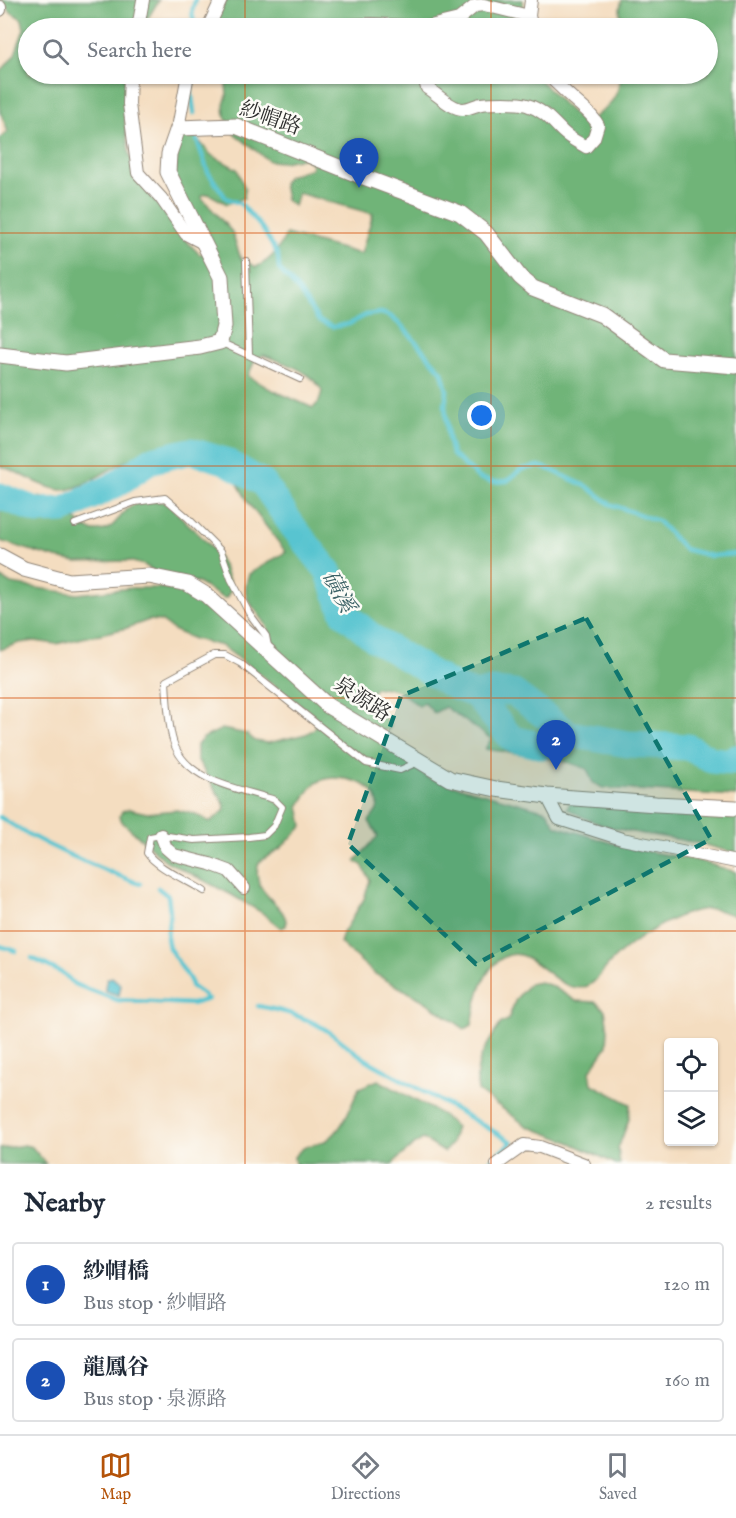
<!DOCTYPE html>
<html lang="en">
<head>
<meta charset="utf-8">
<style>
  body { margin:0; font-family:"IM FELL English","Noto Serif TC",serif; background:#f2f2f3; color:#1f2937 }
  .controls { position:absolute; right:18px; bottom:18px; display:grid; overflow:hidden; border-radius:6px; box-shadow:0 2px 4px #0004 }
  .controls button { width:54px; height:54px; display:grid; place-items:center; padding:0; border:0; border-bottom:2px solid #e0e1e3; background:#fff; color:#1f2937; font:30px sans-serif }
  .you { position:absolute; left:482px; top:416px; width:21px; height:21px; margin:-15px; border:4px solid #fff; border-radius:50%; background:#1a73e8; box-shadow:0 0 0 9px #1a73e833 }
  .badge { display:grid; place-items:center; width:39px; height:39px; border-radius:50%; background:#b45309; color:#fff; font-size:20px; font-weight:700 }
  .pin { position:absolute; translate:-50% -50px; filter:drop-shadow(0 2px 3px #0008) }
  .pin::after { content:''; position:absolute; top:32px; width:21px; height:18px; background:inherit; clip-path:polygon(0 0,100% 0,50% 100%) }
  .list { margin:0; padding:0; list-style:none }
  h2 { display:flex; justify-content:space-between; align-items:center; height:78px; margin:0; padding:0 24px; font-size:26px }
  h2 small { font-size:20px; font-weight:400; color:#747a83 }
  .list li { display:grid; grid-template-columns:39px 1fr auto; gap:18px; align-items:center; box-sizing:border-box; height:84px; margin:0 12px 12px; padding:0 12px; border:2px solid #e0e1e3; border-radius:6px }
  .list b { display:block; font-size:22px; white-space:nowrap }
  .list p { margin:0; font-size:20px; white-space:nowrap; color:#747a83 }
  .list em { font-size:20px; font-style:normal; color:#747a83 }
  .icon { flex:none; width:33px; height:33px; fill:none; stroke:currentColor; stroke-width:2; stroke-linecap:round; stroke-linejoin:round }
  .map { position:relative; flex:none; width:736px; height:1164px; overflow:hidden }
  .search { position:absolute; background:#fff; box-shadow:0 2px 4px #0004; left:18px; right:18px; top:18px; height:66px; display:flex; align-items:center; gap:15px; box-sizing:border-box; padding:0 21px; border-radius:33px; color:#747a83; font-size:22px }
  .sheet { height:270px; background:#fff }
  nav { display:flex; justify-content:space-around; align-items:center; box-sizing:border-box; height:84px; border-top:2px solid #e0e1e3; background:#fff; font-size:16px; color:#747a83 }
  nav a { display:grid; justify-items:center; gap:3px }
  nav .on { color:#b45309 }
  .map>svg:first-child { display:block }
  .forest { fill:#6fb478; stroke:#4d7052; stroke-width:1.5; fill-rule:evenodd }
  .water { fill:#58c4d0; stroke:#42787e; stroke-width:1.5 }
  .lines { fill:none; stroke-linecap:round; stroke-linejoin:round }
  .stream { stroke:#58c4d0; stroke-width:4.5 }
  .river { stroke:#58c4d0; stroke-width:27 }
  .service-casing { stroke:#908476; stroke-width:8 }
  .minor-casing { stroke:#908476; stroke-width:14 }
  .tertiary-casing { stroke:#908476; stroke-width:17 }
  .service { stroke:#fff; stroke-width:6 }
  .minor { stroke:#fff; stroke-width:12 }
  .tertiary { stroke:#fff; stroke-width:15 }
  .marked { fill:#0f766e; fill-opacity:0.2; stroke:#0f766e; stroke-width:4.5; stroke-dasharray:12 8; stroke-linejoin:round }
  .grid { fill:none; stroke:#d5540f; stroke-width:1.5; stroke-opacity:0.55 }
  .labels { text-anchor:middle; dominant-baseline:central; stroke-width:5; stroke-linejoin:round; paint-order:stroke }
  .street-label { font-size:21px; fill:#2b2b2b; stroke:#fdfcf7 }
  .water-label { font-size:22px; font-style:italic; fill:#3b6165; stroke:#fdfcf7 }
</style>
</head>
<body>
<div class="map">
<svg width="736" height="1164" viewBox="0 0 736 1164">
  <rect width="100%" height="100%" fill="#fdfcf7"/>
  <filter id="ink" filterUnits="userSpaceOnUse"><feTurbulence type="fractalNoise" baseFrequency=".0167" numOctaves="2"/><feDisplacementMap in="SourceGraphic" scale="12" xChannelSelector="R" yChannelSelector="G"/><feConvolveMatrix kernelMatrix="1 2 1 2 8 2 1 2 1" color-interpolation-filters="sRGB"/></filter>
  <filter id="wash" filterUnits="userSpaceOnUse"><feTurbulence type="fractalNoise" baseFrequency=".008" numOctaves="4" result="noise"/><feDisplacementMap in="SourceGraphic" scale="24" xChannelSelector="R" yChannelSelector="G"/><feGaussianBlur stdDeviation="1.35" result="paint"/><feColorMatrix in="noise" values="0 0 0 0 0 0 0 0 0 0 0 0 0 0 0 0 0 1.4 0 .05"/><feComposite in="paint" operator="in"/></filter>
  <g filter="url(#wash)">
    <rect width="100%" height="100%" fill="#f4ddc0"/>
    <path class="forest" d="M0 0H159L142 28H28V74H125V123L129 153 135 175 184 238 200 255 211 248 175 180 177 143 185 132 194 135 211 155 237 169 245 189 244 198 227 204 209 194 202 195V198L232 232 241 259 256 267C270 261 280 248 286 234L361 254 373 214 298 193 294 206 286 200 283 183 288 176 311 169 312 163 303 158 283 162 269 161 235 134 225 117 224 105 227 95 225 74H534L565 106 585 124C607 108 618 102 621 74H708V28H621L620 8 622 0H736V796L603 788 593 783 587 769C556 756 518 754 485 749L491 739 445 707 434 713 424 702 419 706C405 695 394 685 375 688L370 695 390 726 388 730 382 731C353 713 300 684 280 657 272 647 271 634 265 623 252 603 240 600 249 574L286 552 249 504 232 473 182 445C162 448 142 454 124 462 108 469 78 492 60 490 39 487 21 472 0 466V138L8 132 0 111V73L15 54 24 29 22 19 12 13ZM263 355C284 363 311 370 322 391L319 402 313 408 268 388 248 376 254 362Z
      M225 0H523L525 28H215L214 24Z
      M0 493C16 495 41 495 55 501 69 508 79 530 95 531 116 533 119 511 135 504 142 501 155 500 163 502 170 504 175 511 180 516 205 541 224 553 231 590L226 598H223L198 583 156 572 144 565 129 561 77 562 56 558 0 541Z
      M0 577 11 584 77 594 132 588H162L185 592 206 602 428 778 547 811 556 826 628 848 696 860 736 872V916C728 914 718 909 710 909 680 909 631 941 611 962 603 970 595 985 584 987 554 994 532 942 504 957 481 970 476 1001 472 1025L465 1029 423 1000 375 974 340 943 343 933 364 899 370 880 362 865 355 861 378 836 369 821C371 818 376 813 377 810 385 783 334 770 316 783 309 788 304 800 299 806L303 826 281 848 259 862C248 896 290 904 286 926L281 928 261 912 230 894 166 861 122 822 120 816 122 811 129 809 147 813 176 810 195 814 210 822 225 810 224 804 197 759V745L203 738 222 729 247 734 255 741 268 743 306 734 315 728 317 721 313 714 222 646 194 639 175 631 161 621 149 620 127 628 56 644 35 641 19 643 0 650Z
      M570 803 736 817V853C718 849 700 843 682 840 643 833 601 831 567 808Z
      M540 982 552 986 576 1001 596 1002 605 1010 608 1030 607 1046 590 1071 592 1084 630 1104 629 1119 618 1149 620 1164H616L567 1141 527 1126 478 1091C473 1061 486 1047 501 1023L508 1020 516 999 529 984Z
      M378 1080 441 1114 456 1127 451 1144 444 1152 423 1139 414 1145 392 1164H295L294 1157C308 1140 313 1148 327 1140 344 1129 351 1105 359 1088Z
      M24 1145 32 1147 46 1164H0V1149Z"/>
    <path class="water" d="M112 977 121 985 119 995 106 991 105 987 107 979Z"/>
    <g class="lines">
      <path class="stream" d="M195 28 192 12 195 0
        M194 74 191 89 194 113
        M197 140 208 172 226 198 241 204 262 228 278 255 279 269 299 291 319 321 333 327 349 324 366 315 381 313 390 316 402 326 442 372 447 391 445 405 448 437 452 454 479 478 493 482 507 481 522 469 539 466 551 470 588 487 610 504 658 521 684 549 711 556 736 554
        M0 817C43 846 92 865 140 884
        M158 888 168 896 170 911 167 938 169 948 190 980 191 986 205 996
        M0 946 16 951
        M32 958 64 974 74 984 117 1000 192 1004 208 999
        M258 1006C281 1010 303 1016 323 1028 340 1038 354 1053 372 1063 419 1089 466 1115 512 1142L487 1164"/>
      <path class="river" d="M0 496 38 511 64 510 115 485 152 460 191 451 225 461 263 483 294 528 328 571 344 613 376 640 455 687 476 695 493 691 514 693 569 734 628 744 688 747 712 760 732 762 736 758
        M476 695 512 739 543 746 569 734"/>
    </g>
  </g>
  <g filter="url(#ink)">
    <g class="lines">
      <g class="service-casing">
        <path id="service" d="M246 261 249 354
          M222 343 300 379
          M75 524 135 502 165 498 187 517 221 551 231 579 249 613 266 636 268 646
          M204 891C187 880 157 868 147 853L150 837 161 835 194 840 249 837 265 835 274 826 282 807 275 800C239 788 182 782 172 737 168 719 167 699 166 681L214 655H225L240 663 366 763 400 770 418 762"/>
      </g>
      <g class="minor-casing">
        <path id="minor" d="M531 0 529 16 532 28
          M0 7V10
          M138 28 143 0
          M208 28 221 0
          M344 28 346 25 372 24 426 27 459 19 475 6 484 5 529 16
          M130 74 129 104 138 173 161 198 186 234 205 244
          M423 74 427 88C437 94 451 109 463 109 469 109 475 105 481 104 490 103 518 102 527 105 543 110 551 120 563 132 569 138 579 143 586 147L594 138 598 125C592 113 580 106 571 97 562 89 555 81 546 74
          M178 128 188 74
          M547 796 559 819 622 839 736 862
          M161 835 166 848 174 855 210 864 229 871 244 888
          M497 1164 524 1145 540 1147 584 1164"/>
      </g>
      <g class="tertiary-casing">
        <path id="tertiary" d="M0 355 66 363 200 347 220 342 224 326 221 277 168 172 169 154 178 128 236 126 361 176 460 213 486 233 520 277 533 288 602 315 664 360 736 366
          M0 556 24 569 69 581 149 576 188 584 206 595 328 706 450 779 496 789 547 796 656 804 736 808"/>
      </g>
      <use href="#service" class="service"/>
      <use href="#minor" class="minor"/>
      <use href="#tertiary" class="tertiary"/>
    </g>
  </g>
  <path class="marked" d="M586 618 711 839 476 964 348 844 401 696Z"/>
  <path class="grid" d="M245 0V28M491 0V28M245 74V1164M491 74V1164M0 233H736M0 466H736M0 698H736M0 931H736"/>
  <g class="labels">
    <g class="street-label">
      <text transform="translate(270 119) rotate(19)">紗帽路</text>
      <text transform="translate(362 700) rotate(33)">泉源路</text>
    </g>
    <g class="water-label">
      <text transform="translate(338 592) rotate(62)">磺溪</text>
    </g>
  </g>
</svg>
<div class="controls">
<button><svg class="icon" aria-label="locate" viewBox="0 0 24 24"><circle cx="12" cy="12" r="6"/><path d="M12 2v4M12 18v4M2 12h4M18 12h4"/></svg></button>
<button><svg class="icon" aria-label="layers" viewBox="0 0 24 24"><path d="M12 4l9 5-9 5-9-5zM3 14l9 5 9-5"/></svg></button>
</div>
<div class="you"></div>
<div class="pin badge" style="left:359px;top:188px;background:#1a4fb4">1</div>
<div class="pin badge" style="left:556px;top:770px;background:#1a4fb4">2</div>
<div class="search"><svg class="icon" aria-label="search" viewBox="0 0 24 24"><circle cx="10" cy="10" r="6"/><path d="M15 15l6 6"/></svg>Search here</div>
</div>
<section class="sheet">
<h2>Nearby<small>2 results</small></h2>
<ul class="list">
<li><span class="badge" style="background:#1a4fb4">1</span><div><b>紗帽橋</b><p>Bus stop · 紗帽路</p></div><em>120 m</em></li>
<li><span class="badge" style="background:#1a4fb4">2</span><div><b>龍鳳谷</b><p>Bus stop · 泉源路</p></div><em>160 m</em></li>
</ul>
</section>
<nav>
<a class="on"><svg class="icon" aria-label="map" viewBox="0 0 24 24"><path d="M3 6l6-2 6 2 6-2v14l-6 2-6-2-6 2zM9 4v14M15 6v14"/></svg>Map</a>
<a><svg class="icon" aria-label="directions" viewBox="0 0 24 24"><path d="M12 3l9 9-9 9-9-9zM9 14v-3h6M13 9l2 2-2 2"/></svg>Directions</a>
<a><svg class="icon" aria-label="saved" viewBox="0 0 24 24"><path d="M7 4h10v16l-5-4-5 4z"/></svg>Saved</a>
</nav>
</body>
</html>
